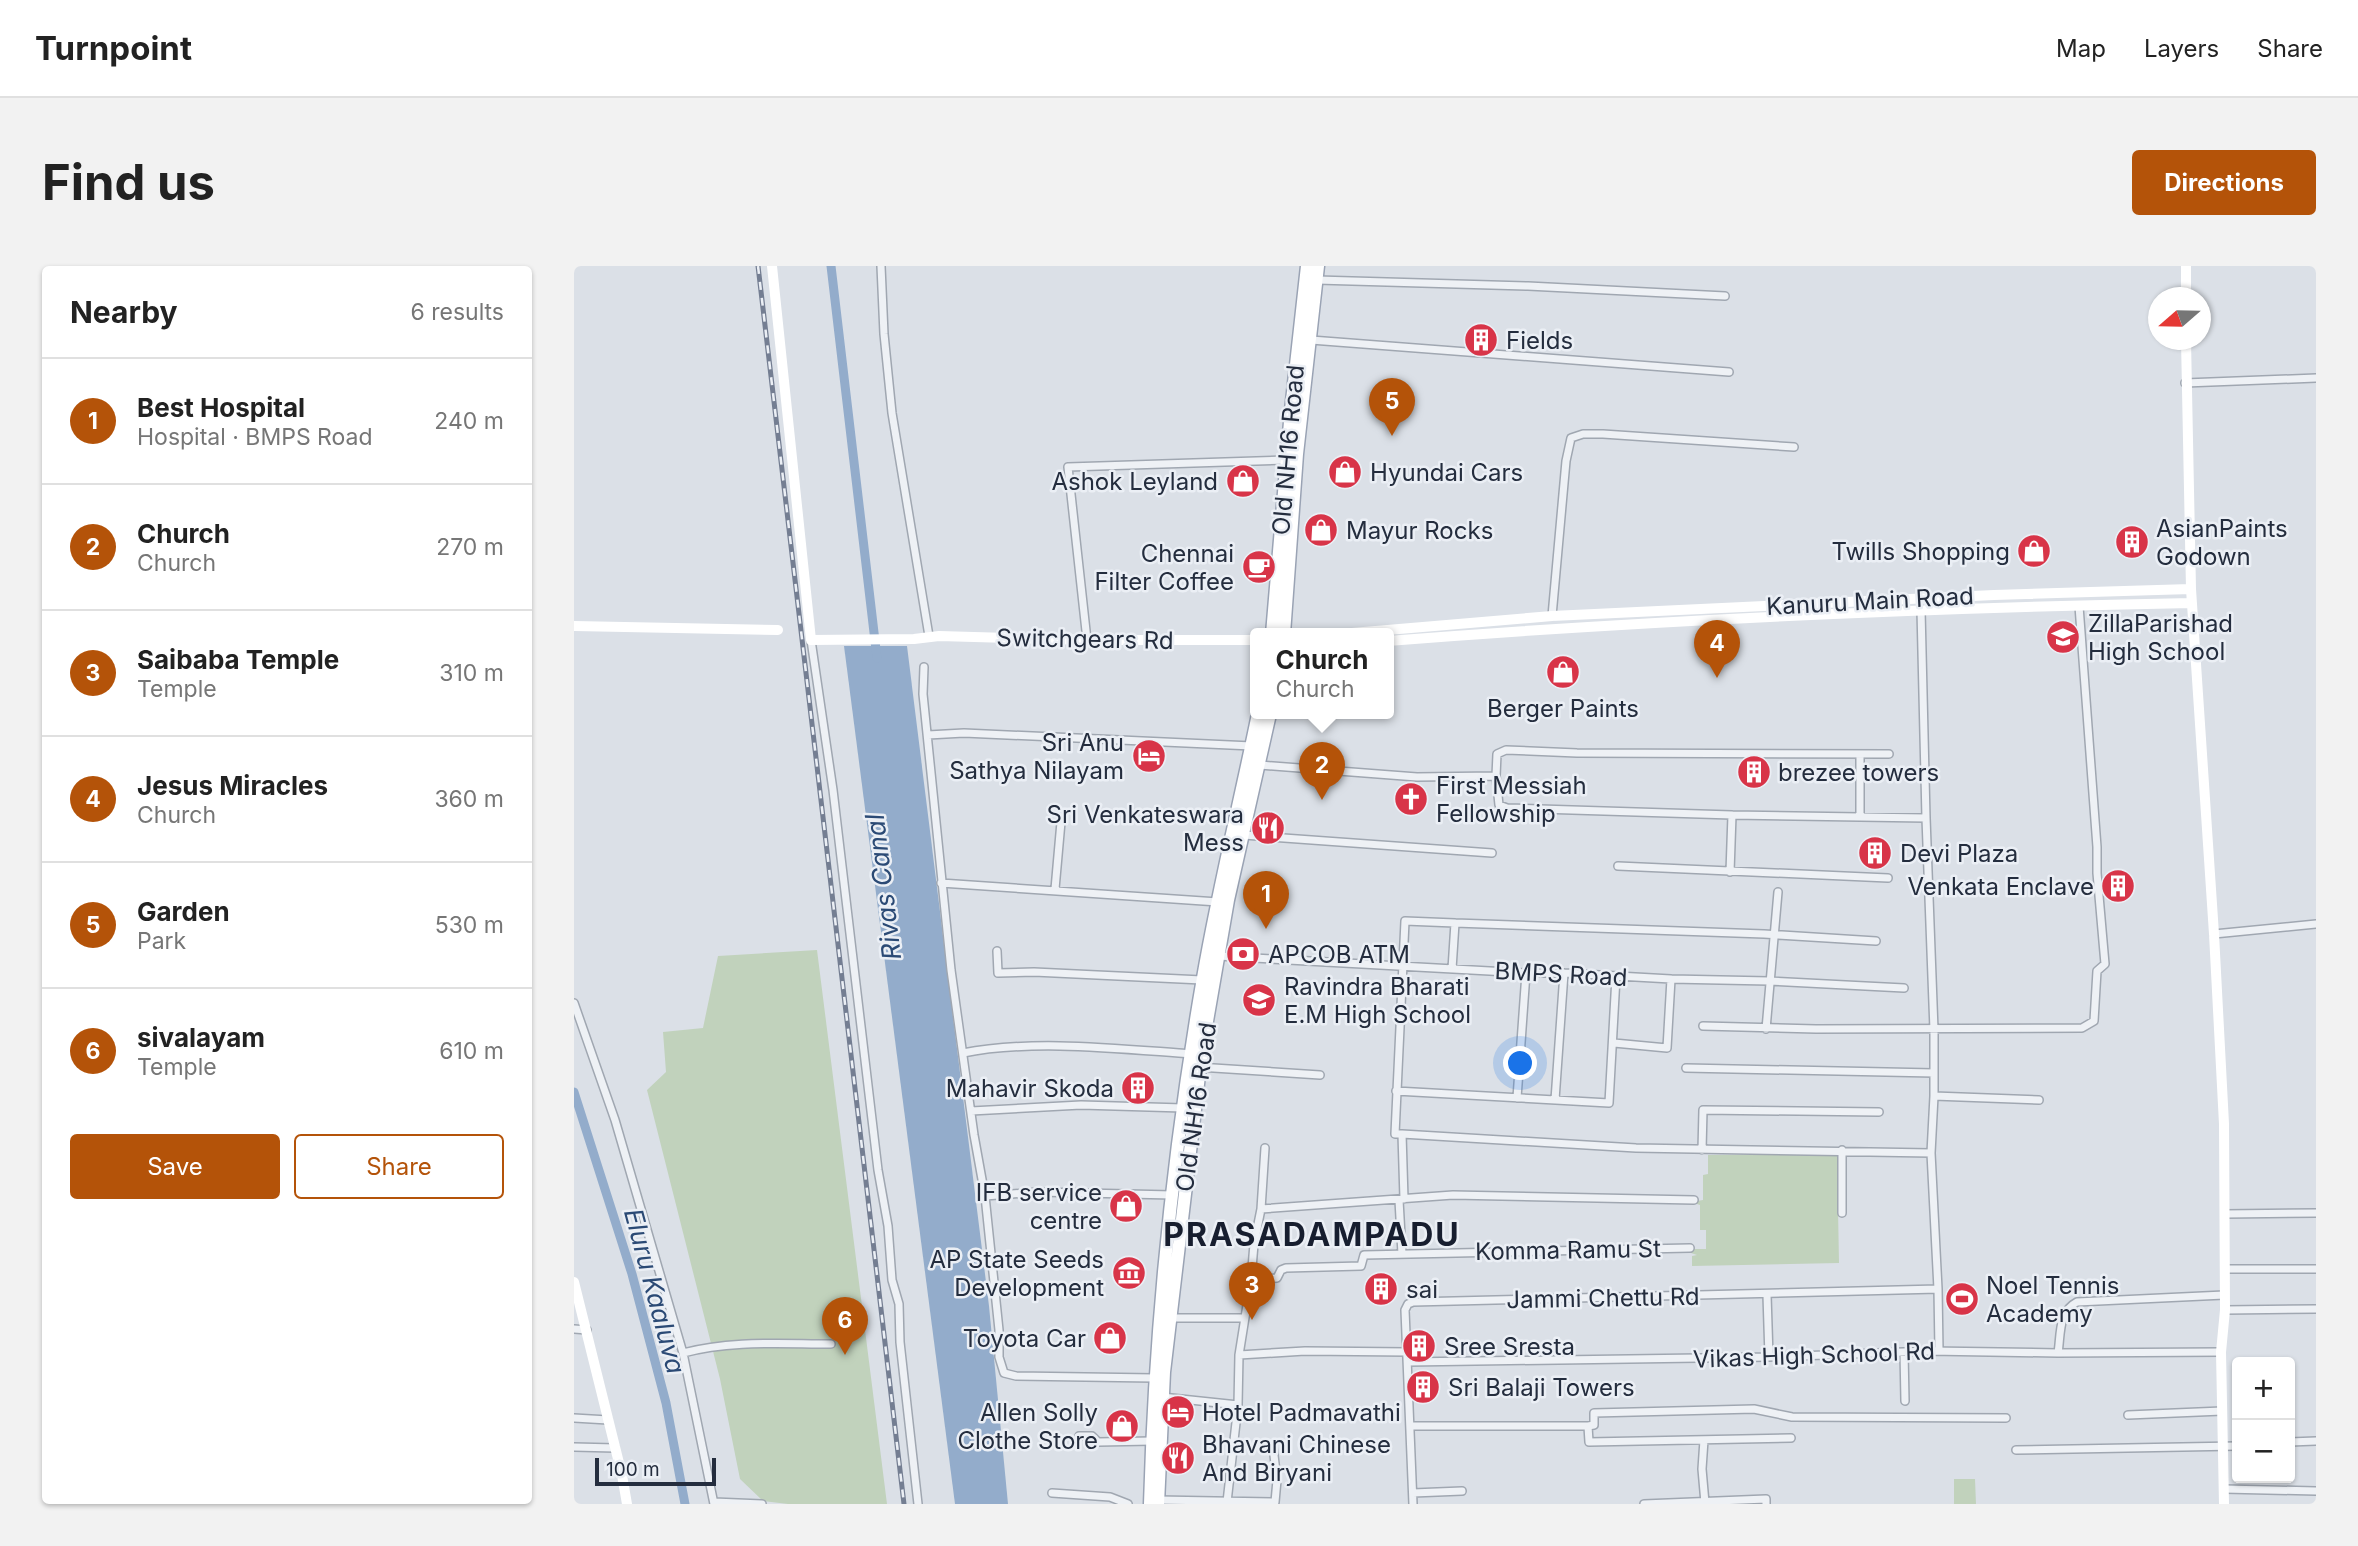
<!DOCTYPE html>
<html lang="en">
<head>
<meta charset="utf-8">
<style>
  body { margin:0; font-family:Inter,sans-serif; background:#f2f2f2; color:#222 }
  .controls { position:absolute; right:21px; bottom:21px; display:grid; overflow:hidden; border-radius:7px; box-shadow:0 2px 5px #0004 }
  .controls button { width:63px; height:63px; display:grid; place-items:center; padding:0; border:0; border-bottom:2px solid #e0e0e0; background:#fff; color:#222; font:35px sans-serif }
  .compass { position:absolute; left:1574px; top:21px; width:63px; height:63px; border-radius:50%; background:#fff; box-shadow:0 2px 5px #0004; rotate:250deg }
  .scale { position:absolute; left:21px; bottom:18px; width:121px; box-sizing:border-box; padding-left:7px; border:4px solid #242d3e; border-top:0; font-size:19px; line-height:24px; white-space:nowrap; color:#242d3e; -webkit-text-stroke:5px #ebeff5; paint-order:stroke }
  .you { position:absolute; left:947px; top:798px; width:24px; height:24px; margin:-18px; border:5px solid #fff; border-radius:50%; background:#1a73e8; box-shadow:0 0 0 10px #1a73e833 }
  .badge { display:grid; place-items:center; width:46px; height:46px; border-radius:50%; background:#b45309; color:#fff; font-size:23px; font-weight:700 }
  .pin { position:absolute; translate:-50% -58px; filter:drop-shadow(0 2px 4px #0008) }
  .pin::after { content:''; position:absolute; top:37px; width:24px; height:21px; background:inherit; clip-path:polygon(0 0,100% 0,50% 100%) }
  .popup { position:absolute; left:676px; top:362px; width:144px; height:91px; box-sizing:border-box; display:grid; place-content:center; border-radius:7px; background:#fff; filter:drop-shadow(0 2px 5px #0005); font-size:23px; white-space:nowrap; color:#767676 }
  .popup b { font-size:26px; color:#222 }
  .popup::after { content:''; position:absolute; left:50%; top:100%; margin-left:-14px; border:14px solid transparent; border-top-color:#fff }
  .list { margin:0; padding:0; list-style:none }
  h2 { display:flex; justify-content:space-between; align-items:center; height:91px; margin:0; padding:0 28px; font-size:30px }
  h2 small { font-size:23px; font-weight:400; color:#767676 }
  .list li { display:grid; grid-template-columns:46px 1fr auto; gap:21px; align-items:center; box-sizing:border-box; height:126px; padding:0 28px; border-top:2px solid #e0e0e0 }
  .list b { display:block; font-size:26px; white-space:nowrap }
  .list p { margin:0; font-size:23px; white-space:nowrap; color:#767676 }
  .list em { font-size:23px; font-style:normal; color:#767676 }
  .actions { display:flex; gap:14px; padding:21px 28px }
  .actions a { flex:1; padding:16px 0; border:2px solid #b45309; border-radius:7px; text-align:center; font-size:24px; color:#b45309 }
  .actions .main { background:#b45309; color:#fff }
  .map { position:relative; flex:none; width:1742px; height:1238px; overflow:hidden; border-radius:7px }
  header { display:flex; align-items:center; gap:42px; box-sizing:border-box; height:98px; padding:0 35px; background:#fff; border-bottom:2px solid #e0e0e0 }
  header strong { font-size:33px }
  nav { display:flex; gap:38px; margin-inline-start:auto; font-size:24px }
  .intro { display:flex; align-items:center; justify-content:space-between; box-sizing:border-box; height:168px; padding:0 42px }
  h1 { margin:0; font-size:49px }
  .button { padding:18px 32px; border-radius:7px; background:#b45309; color:#fff; font-size:24px; font-weight:700 }
  main { display:flex; gap:42px; padding:0 42px }
  aside { flex:1; background:#fff; border-radius:7px; box-shadow:0 2px 5px #0004 }
  .map>svg:first-child { display:block }
  .green { fill:#c1d2bc }
  .water { fill:#93accb }
  .lines { fill:none; stroke-linecap:round; stroke-linejoin:round }
  .canal { stroke:#93accb; stroke-width:9 }
  .street-casing { stroke:#a0a7b1; stroke-width:10 }
  .primary-casing { stroke:#9aa3b4; stroke-width:15 }
  .street { stroke:#eef1f5; stroke-width:7 }
  .secondary { stroke:#fff; stroke-width:10 }
  .primary { stroke:#fff; stroke-width:12 }
  .rail-casing { stroke:#747e92; stroke-width:5 }
  .rail { stroke:#ebeff5; stroke-width:2.5; stroke-dasharray:8; stroke-linecap:butt }
  .labels { text-anchor:middle; dominant-baseline:central; stroke-width:5; stroke-linejoin:round; paint-order:stroke }
  .poi-label { font-size:24px; fill:#242d3e; stroke:#ebeff5; text-anchor:start }
  .street-label { font-size:24px; fill:#242d3e; stroke:#ebeff5 }
  .water-label { font-size:26px; font-style:italic; fill:#2b4a75; stroke:#ebeff5 }
  .district-label { font-size:32px; font-weight:bold; letter-spacing:2px; fill:#171e2f; stroke:#ebeff5 }
</style>
</head>
<body>
<header>
<strong>Turnpoint</strong>
<nav><a>Map</a><a>Layers</a><a>Share</a></nav>
</header>
<div class="intro"><h1>Find us</h1><a class="button">Directions</a></div>
<main>
<aside>
<h2>Nearby<small>6 results</small></h2>
<ul class="list">
<li><span class="badge">1</span><div><b>Best Hospital</b><p>Hospital · BMPS Road</p></div><em>240 m</em></li>
<li><span class="badge">2</span><div><b>Church</b><p>Church</p></div><em>270 m</em></li>
<li><span class="badge">3</span><div><b>Saibaba Temple</b><p>Temple</p></div><em>310 m</em></li>
<li><span class="badge">4</span><div><b>Jesus Miracles</b><p>Church</p></div><em>360 m</em></li>
<li><span class="badge">5</span><div><b>Garden</b><p>Park</p></div><em>530 m</em></li>
<li><span class="badge">6</span><div><b>sivalayam</b><p>Temple</p></div><em>610 m</em></li>
</ul>
<div class="actions"><a class="main">Save</a><a>Share</a></div>
</aside>
<div class="map">
<svg width="1742" height="1238" viewBox="0 0 1742 1238">
  <rect width="100%" height="100%" fill="#dbe0e7"/>
  <path class="green" d="M243 684 313 1238H214L189 1235 166 1213 146 1113 73 824 92 806 89 766 129 762 144 690Z
    M1263 888 1265 997 1118 1000V990L1123 989 1117 987V983H1132V964H1126V939L1123 938V935L1129 934V909L1134 908V889Z
    M1380 1213H1401L1402 1238H1380Z"/>
  <path class="water" d="M270 380H333L415 1040 434 1238H381Z"/>
  <g class="lines">
    <path class="canal" d="M257 0 303 392
      M0 826 58 1008 92 1137 111 1238"/>
    <g class="street-casing">
      <path id="street" d="M307 0 310 68 318 147 355 370
        M743 14 954 20 1151 30
        M737 74 1155 106
        M1611 117 1742 112
        M978 350 992 195 997 172 1009 168H1029L1220 181
        M237 374 259 524 304 904 314 960 318 1014 325 1038 326 1076 344 1238
        M513 374 494 201 713 194
        M350 401 349 428 377 704 400 869 411 930 425 1064V1091L430 1107 442 1110 580 1112
        M354 469 390 467 678 480
        M686 499 843 511 922 510 925 539 933 542 1158 549 1352 552 1347 344
        M922 510 923 488 932 484 1003 487 1315 488
        M1286 549V488
        M1352 552 1360 764V830L1465 834
        M669 569 918 587
        M1044 600 1314 612
        M1156 606 1158 549
        M367 617 644 636
        M481 623 487 556
        M1640 668 1742 658
        M423 685 424 707 460 706 628 714
        M644 690 952 707H990L1097 713 1195 715 1330 722
        M878 703 881 657 1190 668 1302 675
        M0 737 41 854 109 1087 140 1238
        M1129 760 1242 763 1508 762 1520 755 1523 705 1531 698 1523 607V581L1505 340
        M1192 763 1204 626
        M1040 777 1093 782 1097 713
        M389 787C459 773 546 783 618 788
        M624 801 746 809
        M1112 802 1360 807
        M822 825 1035 837 1042 711
        M1360 830 1357 887 1364 1023
        M943 832 952 707
        M981 834 990 707
        M397 845 507 839 609 842
        M828 868 1062 882 1357 887
        M1128 884 1129 844 1305 846
        M411 930 464 926 599 929
        M830 933 828 868H821L831 655 881 657
        M825 934 828 988
        M687 943 879 929 1120 934
        M1268 947V884
        M1651 948 1742 947
        M1651 1003H1742
        M677 1014 703 1012 707 1004 712 1002 787 1000 790 989 1116 982
        M1193 1029 1195 1091
        M1651 1044 1742 1043
        M596 1052H670
        M0 1063 13 1064
        M1330 1086 1331 1135
        M109 1087C157 1074 207 1078 257 1078
        M1484 1087C1487 1068 1484 1046 1503 1036L1650 1029
        M665 1089 731 1085 834 1086
        M834 1096 1195 1091 1356 1085 1484 1087 1647 1086
        M588 1131 664 1139
        M1554 1149 1648 1145
        M0 1152 34 1154
        M837 1160H1014
        M505 1170H518L524 1176 578 1175
        M1217 1172 1015 1176 1014 1160 1020 1159V1147L1180 1143 1218 1151 1432 1152
        M1130 1174 1128 1203 1131 1237
        M1716 1176 1742 1175
        M0 1181 41 1182
        M1442 1184 1663 1180
        M1650 1223 1742 1225
        M478 1227 536 1231 554 1238
        M839 1227 888 1225
        M584 1234 701 1236 703 1214 699 1181
        M140 1236 188 1238
        M653 1236 664 1139 665 1089 677 1014 680 978 687 943 691 882
        M839 1238 831 1044 834 1038 839 1036 1364 1023 1365 1085
        M1070 1238 1192 1233V1238"/>
    </g>
    <g class="primary-casing">
      <path id="primary" d="M698 368 717 144 733 0
        M710 368 723 188 744 0
        M576 1238C581 1062 599 885 629 712 644 624 666 536 684 448
        M584 1238 590 1106 628 784 654 634 696 448"/>
    </g>
    <use href="#street" class="street"/>
    <path class="secondary" d="M198 0 237 374 340 373 365 370 513 374H682
      M1612 32V0
      M1612 74 1617 323 1640 668 1650 858 1651 1044 1647 1086 1650 1238
      M0 360 204 364
      M766 368 978 350 1420 329 1617 323
      M814 375C1082 354 1350 342 1618 337
      M0 1016 48 1209 53 1238"/>
    <use href="#primary" class="primary"/>
    <g class="rail-casing">
      <path id="rail" d="M184 0 330 1238"/>
    </g>
    <use href="#rail" class="rail"/>
  </g>
  <defs>
    <g id="building-disc" transform="scale(1.75)"><circle r="9.5" fill="#d83448" stroke="#ebeff5"/><path d="M-4-6H4V6H1V3H-1V6H-4ZM-2.5-4.3h1.7v1.8h-1.7ZM.8-4.3h1.7v1.8H.8ZM-2.5-1h1.7V.8h-1.7ZM.8-1h1.7V.8H.8Z" fill="#fff"/></g>
    <g id="shop-disc" transform="scale(1.75)"><circle r="9.5" fill="#d83448" stroke="#ebeff5"/><path d="M-5-2.5h2.3a2.7 3.5 0 0 1 5.4 0H5L5.5 6h-11ZM-1.5-2.5h3a1.5 2.3 0 0 0-3 0Z" fill="#fff"/></g>
    <g id="cafe-disc" transform="scale(1.75)"><circle r="9.5" fill="#d83448" stroke="#ebeff5"/><path d="M-5.5-4.5H6V0H3Q3 3.5 0 3.5H-2.5Q-5.5 3.5-5.5 0ZM3-3.2v2h1.7v-2ZM-6 4.5H4V6H-6Z" fill="#fff"/></g>
    <g id="school-disc" transform="scale(1.75)"><circle r="9.5" fill="#d83448" stroke="#ebeff5"/><path d="M0-5L7-2L0 1L-7-2ZM-4 1L0 2.5L4 1V4Q0 6-4 4Z" fill="#fff"/></g>
    <g id="hotel-disc" transform="scale(1.75)"><circle r="9.5" fill="#d83448" stroke="#ebeff5"/><path d="M-6-4.5h1.5V1H6V5H4.5V3h-9V5H-6ZM-4 0a1.8 1.8 0 1 1 3.6 0ZM.5 0V-2.5h3Q6-2.5 6 0Z" fill="#fff"/></g>
    <g id="church-disc" transform="scale(1.75)"><circle r="9.5" fill="#d83448" stroke="#ebeff5"/><path d="M-1.2-6h2.4v3.5h3.3v2.4h-3.3V6h-2.4V-.1h-3.3v-2.4h3.3Z" fill="#fff"/></g>
    <g id="restaurant-disc" transform="scale(1.75)"><circle r="9.5" fill="#d83448" stroke="#ebeff5"/><path d="M-5-6h1v4h1v-4h1v4h1v-4h1v5L-1.5 .5V6h-2V.5L-5-1ZM5-6V6H3V1.5H1.5Q1.5-4 5-6Z" fill="#fff"/></g>
    <g id="bank-disc" transform="scale(1.75)"><circle r="9.5" fill="#d83448" stroke="#ebeff5"/><path d="M-6-4H6V4H-6ZM0-2.3a2.3 2.3 0 1 0 0 4.6a2.3 2.3 0 1 0 0-4.6Z" fill="#fff"/></g>
    <g id="museum-disc" transform="scale(1.75)"><circle r="9.5" fill="#d83448" stroke="#ebeff5"/><path d="M0-6L6-3V-2H-6V-3ZM-5-1h2V3h-2ZM-1-1h2V3h-2ZM3-1h2V3H3ZM-6 4H6V6H-6Z" fill="#fff"/></g>
    <g id="stadium-disc" transform="scale(1.75)"><circle r="9.5" fill="#d83448" stroke="#ebeff5"/><path d="M0-5a6.5 5 0 1 0 0 10a6.5 5 0 1 0 0-10ZM-3.5-1.8h7v3.6h-7Z" fill="#fff"/></g>
  </defs>
  <g fill-rule="evenodd">
    <use href="#building-disc" x="907" y="74"/>
    <use href="#shop-disc" x="771" y="206"/>
    <use href="#shop-disc" x="669" y="215"/>
    <use href="#shop-disc" x="747" y="264"/>
    <use href="#building-disc" x="1558" y="276"/>
    <use href="#shop-disc" x="1460" y="285"/>
    <use href="#cafe-disc" x="685" y="301"/>
    <use href="#school-disc" x="1489" y="371"/>
    <use href="#shop-disc" x="989" y="406"/>
    <use href="#hotel-disc" x="575" y="490"/>
    <use href="#building-disc" x="1180" y="506"/>
    <use href="#church-disc" x="837" y="533"/>
    <use href="#restaurant-disc" x="694" y="562"/>
    <use href="#building-disc" x="1301" y="587"/>
    <use href="#building-disc" x="1544" y="620"/>
    <use href="#bank-disc" x="669" y="688"/>
    <use href="#school-disc" x="685" y="734"/>
    <use href="#building-disc" x="564" y="822"/>
    <use href="#shop-disc" x="552" y="940"/>
    <use href="#museum-disc" x="555" y="1007"/>
    <use href="#building-disc" x="807" y="1023"/>
    <use href="#stadium-disc" x="1388" y="1033"/>
    <use href="#shop-disc" x="536" y="1072"/>
    <use href="#building-disc" x="845" y="1080"/>
    <use href="#building-disc" x="849" y="1121"/>
    <use href="#hotel-disc" x="604" y="1146"/>
    <use href="#shop-disc" x="548" y="1160"/>
    <use href="#restaurant-disc" x="604" y="1192"/>
  </g>
  <g class="labels">
    <g class="poi-label">
      <text x="932" y="74">Fields</text>
      <text x="796" y="206">Hyundai Cars</text>
      <text x="644" y="215" text-anchor="end">Ashok Leyland</text>
      <text x="1582" y="262">AsianPaints<tspan x="1582" dy="28">Godown</tspan></text>
      <text x="772" y="264">Mayur Rocks</text>
      <text x="1436" y="285" text-anchor="end">Twills Shopping</text>
      <text x="660" y="287" text-anchor="end">Chennai<tspan x="660" dy="28">Filter Coffee</tspan></text>
      <text x="1514" y="357">ZillaParishad<tspan x="1514" dy="28">High School</tspan></text>
      <text x="989" y="442" text-anchor="middle">Berger Paints</text>
      <text x="550" y="476" text-anchor="end">Sri Anu<tspan x="550" dy="28">Sathya Nilayam</tspan></text>
      <text x="1204" y="506">brezee towers</text>
      <text x="862" y="519">First Messiah<tspan x="862" dy="28">Fellowship</tspan></text>
      <text x="670" y="548" text-anchor="end">Sri Venkateswara<tspan x="670" dy="28">Mess</tspan></text>
      <text x="1326" y="587">Devi Plaza</text>
      <text x="1520" y="620" text-anchor="end">Venkata Enclave</text>
      <text x="694" y="688">APCOB ATM</text>
      <text x="710" y="720">Ravindra Bharati<tspan x="710" dy="28">E.M High School</tspan></text>
      <text x="540" y="822" text-anchor="end">Mahavir Skoda</text>
      <text x="528" y="926" text-anchor="end">IFB service<tspan x="528" dy="28">centre</tspan></text>
      <text x="530" y="993" text-anchor="end">AP State Seeds<tspan x="530" dy="28">Development</tspan></text>
      <text x="1412" y="1019">Noel Tennis<tspan x="1412" dy="28">Academy</tspan></text>
      <text x="832" y="1023">sai</text>
      <text x="512" y="1072" text-anchor="end">Toyota Car</text>
      <text x="870" y="1080">Sree Sresta</text>
      <text x="874" y="1121">Sri Balaji Towers</text>
      <text x="524" y="1146" text-anchor="end">Allen Solly<tspan x="524" dy="28">Clothe Store</tspan></text>
      <text x="628" y="1146">Hotel Padmavathi</text>
      <text x="628" y="1178">Bhavani Chinese<tspan x="628" dy="28">And Biryani</tspan></text>
    </g>
    <g class="street-label">
      <text transform="translate(714 184) rotate(-85)">Old NH16 Road</text>
      <text transform="translate(1296 335) rotate(-3)">Kanuru Main Road</text>
      <text transform="translate(511 373) rotate(1)">Switchgears Rd</text>
      <text transform="translate(987 708) rotate(3)">BMPS Road</text>
      <text transform="translate(622 841) rotate(-82)">Old NH16 Road</text>
      <text transform="translate(994 984) rotate(-1)">Komma Ramu St</text>
      <text transform="translate(1029 1032) rotate(-1)">Jammi Chettu Rd</text>
      <text transform="translate(1240 1089) rotate(-2)">Vikas High School Rd</text>
    </g>
    <g class="water-label">
      <text transform="translate(309 621) rotate(-97)">Rivas Canal</text>
      <text transform="translate(81 1025) rotate(75)">Eluru Kaaluva</text>
    </g>
    <g class="district-label">
      <text x="738" y="968">PRASADAMPADU</text>
    </g>
  </g>
</svg>
<div class="controls">
<button>+</button>
<button>−</button>
</div>
<svg class="compass" viewBox="-18 -18 36 36"><path d="M0-13l5 13h-10z" fill="#e53935"/><path d="M0 13l5-13h-10z" fill="#767676"/></svg>
<div class="scale">100 m</div>
<div class="you"></div>
<div class="pin badge" style="left:692px;top:663px">1</div>
<div class="pin badge" style="left:748px;top:534px">2</div>
<div class="popup"><b>Church</b>Church</div>
<div class="pin badge" style="left:678px;top:1054px">3</div>
<div class="pin badge" style="left:1143px;top:412px">4</div>
<div class="pin badge" style="left:818px;top:170px">5</div>
<div class="pin badge" style="left:271px;top:1089px">6</div>
</div>
</main>
</body>
</html>
